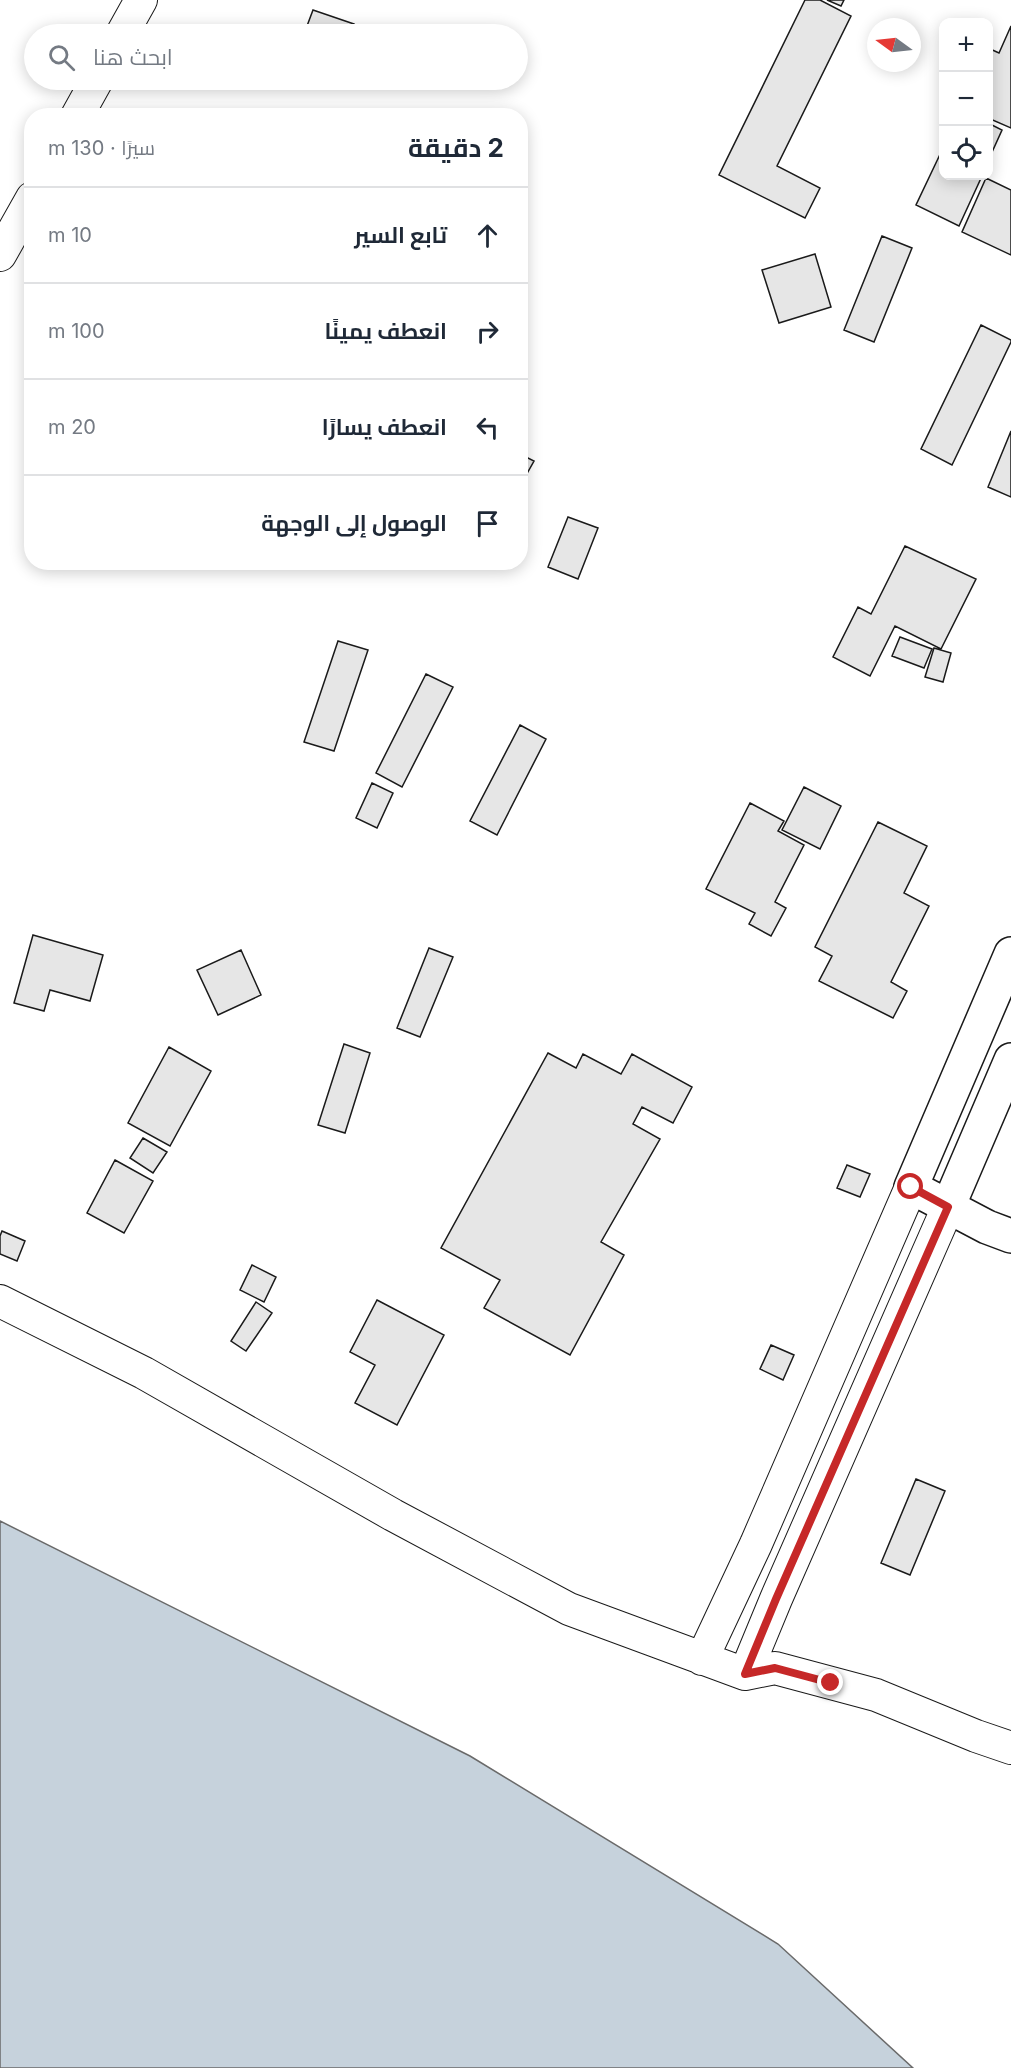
<!DOCTYPE html>
<html lang="ar">
<head>
<meta charset="utf-8">
<style>
  body { margin:0; font-family:Inter,Cairo,sans-serif; background:#f6f6f7; color:#1f2937; direction:rtl }
  .controls { position:absolute; right:18px; top:18px; display:grid; overflow:hidden; border-radius:12px; box-shadow:0 3px 15px #0003 }
  .controls button { width:54px; height:54px; display:grid; place-items:center; padding:0; border:0; border-bottom:2px solid #e0e1e3; background:#fff; color:#1f2937; font:30px sans-serif }
  .compass { position:absolute; left:867px; top:18px; width:54px; height:54px; border-radius:50%; background:#fff; box-shadow:0 3px 15px #0003; rotate:285deg }
  .stop { position:absolute; width:18px; height:18px; margin:-14px; border:4px solid #c62828; border-radius:50%; background:#fff }
  .stop.end { background:#c62828; border-color:#fff; box-shadow:0 2px 6px #0008 }
  .list { margin:0; padding:0; list-style:none }
  h2 { display:flex; justify-content:space-between; align-items:center; height:78px; margin:0; padding:0 24px; font-size:26px }
  h2 small { font-size:20px; font-weight:400; color:#747a83 }
  .list li { display:grid; grid-template-columns:39px 1fr auto; gap:18px; align-items:center; box-sizing:border-box; height:96px; padding:0 24px; border-top:2px solid #e0e1e3 }
  .list b { display:block; font-size:22px; white-space:nowrap }
  .list em { font-size:20px; font-style:normal; color:#747a83 }
  .icon { flex:none; width:33px; height:33px; fill:none; stroke:currentColor; stroke-width:2; stroke-linecap:round; stroke-linejoin:round }
  .map { position:relative; flex:none; width:1011px; height:2068px; overflow:hidden; direction:ltr }
  .search { position:absolute; background:#fff; box-shadow:0 3px 15px #0003; left:24px; top:24px; width:504px; height:66px; display:flex; align-items:center; gap:15px; box-sizing:border-box; padding:0 21px; border-radius:33px; color:#747a83; font-size:22px }
  .panel { position:absolute; background:#fff; box-shadow:0 3px 15px #0003; left:24px; top:108px; width:504px; height:462px; border-radius:24px; direction:rtl }
  .map>svg:first-child { display:block }
  .water { fill:#c6d2dc; stroke:#6a6a6a; stroke-width:1.5 }
  .building { fill:#e6e6e6; stroke:#1a1a1a; stroke-width:1.5 }
  .lines { fill:none; stroke-linecap:round; stroke-linejoin:round }
  .minor-casing { stroke:#1a1a1a; stroke-width:34 }
  .tertiary-casing { stroke:#1a1a1a; stroke-width:36 }
  .minor { stroke:#fff; stroke-width:32 }
  .tertiary { stroke:#fff; stroke-width:33 }
  .route { stroke:#c62828; stroke-width:8 }
</style>
</head>
<body>
<div class="map">
<svg width="1011" height="2068" viewBox="0 0 1011 2068">
  <rect width="100%" height="100%" fill="#fff"/>
  <path class="water" d="M0 1521 470 1756 778 1944 913 2068H0Z"/>
  <path class="building" d="M805 0H820L851 16 777 166 820 188 805 218 719 175Z
    M827 0H844L841 6Z
    M313 10 354 24 350 34H304Z
    M1011 26V128L988 118V48L999 53Z
    M988 123 1002 130 988 161Z
    M944 146V176H982L959 226 916 205Z
    M986 178 1011 190V255L962 232Z
    M882 236 912 248 874 342 844 330Z
    M815 254 831 307 779 323 762 270Z
    M981 325 1011 340V342L952 465 921 449Z
    M1011 431V497L988 487Z
    M520 454 534 461 520 486Z
    M568 517 598 528 578 579 548 567Z
    M905 546 976 579 941 649 895 626 870 676 833 657 858 607 871 614Z
    M900 637 932 649 924 668 892 656Z
    M338 641 368 650 334 751 304 742Z
    M934 648 951 653 943 682 925 677Z
    M426 674 453 687 402 787 376 773Z
    M520 725 546 739 497 835 470 821Z
    M372 783 393 793 377 828 356 818Z
    M804 787 841 806 820 849 782 830Z
    M750 803 784 821 778 831 804 845 775 902 786 908 771 936 749 924 755 913 706 889Z
    M878 822 927 846 904 893 929 906 891 982 907 991 893 1018 819 981 832 956 815 947Z
    M33 935 103 955 90 1001 50 990 44 1011 14 1003Z
    M429 948 453 957 420 1037 397 1028Z
    M241 950 261 995 218 1015 197 970Z
    M344 1044 370 1053 345 1133 318 1125Z
    M169 1047 211 1071 170 1146 128 1123Z
    M548 1053 576 1068 583 1054 621 1074 632 1054 692 1087 673 1123 642 1107 633 1124 660 1139 601 1242 624 1255 570 1355 484 1308 500 1280 441 1248Z
    M143 1138 167 1152 153 1173 130 1158Z
    M115 1160 153 1181 124 1233 87 1213Z
    M847 1165 870 1174 860 1197 837 1188Z
    M2 1231 25 1241 17 1261 0 1254V1236Z
    M252 1265 276 1277 264 1302 240 1290Z
    M377 1300 444 1335 397 1425 355 1403 375 1365 350 1352Z
    M256 1302 272 1313 246 1351 231 1341Z
    M771 1345 794 1355 783 1380 760 1369Z
    M916 1479 945 1491 910 1575 881 1563Z"/>
  <g class="lines">
    <g class="minor-casing">
      <path id="minor" d="M122 34 141 0
        M77 116 97 80
        M0 255 32 198
        M0 1301 144 1373 393 1515 569 1609 745 1674 775 1668 876 1695 976 1736 1011 1748
        M702 1659 756 1544 911 1187
        M745 1674 776 1599 948 1207"/>
    </g>
    <g class="tertiary-casing">
      <path id="tertiary" d="M1011 954 911 1187 987 1227 1011 1236
        M948 1207 1011 1060"/>
    </g>
    <use href="#minor" class="minor"/>
    <use href="#tertiary" class="tertiary"/>
  </g>
  <g class="lines">
    <path class="route" d="M831 1683 775 1668 745 1674 776 1599 948 1207 911 1187"/>
  </g>
</svg>
<div class="controls">
<button>+</button>
<button>−</button>
<button><svg class="icon" aria-label="locate" viewBox="0 0 24 24"><circle cx="12" cy="12" r="6"/><path d="M12 2v4M12 18v4M2 12h4M18 12h4"/></svg></button>
</div>
<svg class="compass" viewBox="-18 -18 36 36"><path d="M0-13l5 13h-10z" fill="#e53935"/><path d="M0 13l5-13h-10z" fill="#747a83"/></svg>
<div class="stop" style="left:911px;top:1187px"></div>
<div class="stop end" style="left:831px;top:1683px"></div>
<div class="search"><svg class="icon" aria-label="search" viewBox="0 0 24 24"><circle cx="10" cy="10" r="6"/><path d="M15 15l6 6"/></svg>ابحث هنا</div>
<section class="panel">
<h2>2 دقيقة<small>سيرًا · 130 m</small></h2>
<ul class="list">
<li><svg class="icon" aria-label="ahead" viewBox="0 0 24 24"><path d="M12 20V5M6 11l6-6 6 6"/></svg><div><b>تابع السير</b></div><em>10 m</em></li>
<li><svg class="icon" aria-label="right" viewBox="0 0 24 24"><path d="M7 20v-9h11M14 6l5 5-5 5"/></svg><div><b>انعطف يمينًا</b></div><em>100 m</em></li>
<li><svg class="icon" aria-label="left" viewBox="0 0 24 24"><path d="M17 20v-9H6M10 6l-5 5 5 5"/></svg><div><b>انعطف يسارًا</b></div><em>20 m</em></li>
<li><svg class="icon" aria-label="arrive" viewBox="0 0 24 24"><path d="M6 21V4h12l-3 4 3 4H6"/></svg><div><b>الوصول إلى الوجهة</b></div></li>
</ul>
</section>
</div>
</body>
</html>
